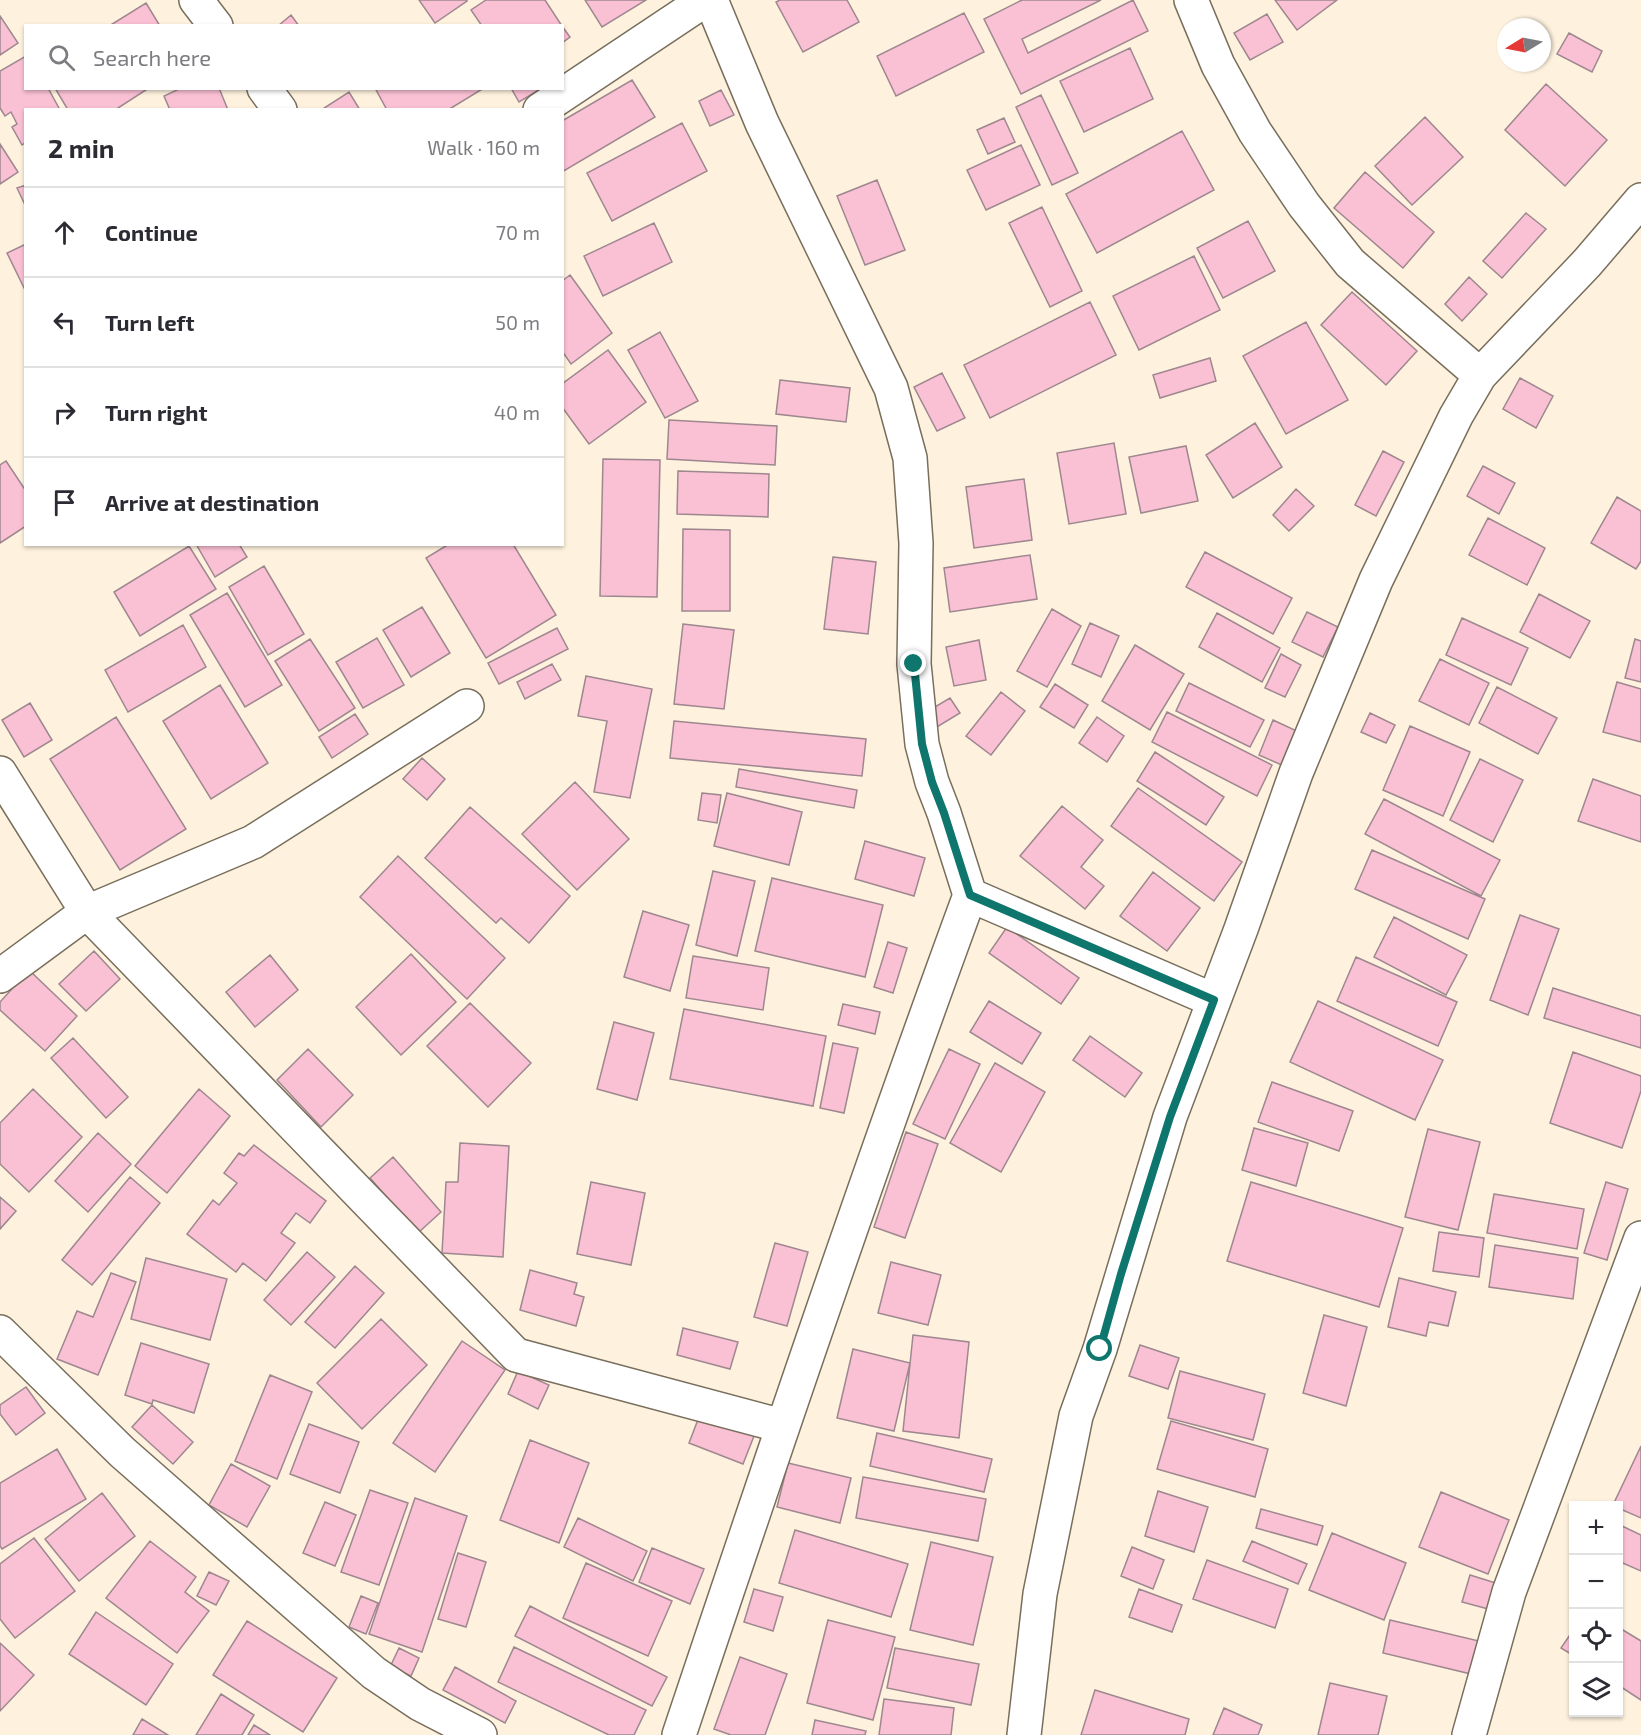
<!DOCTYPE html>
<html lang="en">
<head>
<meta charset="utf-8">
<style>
  body { margin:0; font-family:"Exo 2",sans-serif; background:#f7f7f7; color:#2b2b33 }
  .controls { position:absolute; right:18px; bottom:18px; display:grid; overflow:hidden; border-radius:0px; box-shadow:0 2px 4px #0004 }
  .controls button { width:54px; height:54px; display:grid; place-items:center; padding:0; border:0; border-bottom:2px solid #e1e1e2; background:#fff; color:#2b2b33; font:30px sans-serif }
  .compass { position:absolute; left:1497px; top:18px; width:54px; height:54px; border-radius:50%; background:#fff; box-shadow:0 2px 4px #0004; rotate:260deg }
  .stop { position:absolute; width:18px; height:18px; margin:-14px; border:4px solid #0f766e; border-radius:50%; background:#fff }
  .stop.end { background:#0f766e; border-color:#fff; box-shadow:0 2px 6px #0008 }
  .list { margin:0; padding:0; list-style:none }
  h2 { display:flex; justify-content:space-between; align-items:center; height:78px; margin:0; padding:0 24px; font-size:26px }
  h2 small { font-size:20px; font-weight:400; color:#7c7c81 }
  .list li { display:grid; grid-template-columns:39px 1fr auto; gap:18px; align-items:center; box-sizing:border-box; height:90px; padding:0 24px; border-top:2px solid #e1e1e2 }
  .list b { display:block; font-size:22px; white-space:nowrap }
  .list em { font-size:20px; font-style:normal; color:#7c7c81 }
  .icon { flex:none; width:33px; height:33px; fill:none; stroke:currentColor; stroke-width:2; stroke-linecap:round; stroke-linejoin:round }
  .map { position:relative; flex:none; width:1641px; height:1735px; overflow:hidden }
  .search { position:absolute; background:#fff; box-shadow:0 2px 4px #0004; left:24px; top:24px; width:540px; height:66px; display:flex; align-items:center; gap:15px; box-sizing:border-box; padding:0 21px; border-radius:0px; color:#7c7c81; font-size:22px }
  .panel { position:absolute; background:#fff; box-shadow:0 2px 4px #0004; left:24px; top:108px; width:540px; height:438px; border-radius:0px }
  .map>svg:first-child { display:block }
  .building { fill:#fac0d4; stroke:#9e878f; stroke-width:1.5 }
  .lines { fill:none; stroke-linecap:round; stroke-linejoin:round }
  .minor-casing { stroke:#786e5c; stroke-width:36 }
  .minor { stroke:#fff; stroke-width:33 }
  .route { stroke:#0f766e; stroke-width:8 }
</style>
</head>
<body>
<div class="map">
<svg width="1641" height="1735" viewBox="0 0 1641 1735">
  <rect width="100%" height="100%" fill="#fef2de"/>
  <path class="building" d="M419 0H467V1L435 23Z
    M486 0H545L562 26H482L471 10Z
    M585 0H646L602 27Z
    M780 0H847L859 22 803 52 776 2Z
    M1022 0H1101L1022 39 1028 53 1133 0 1148 31 1021 94 984 19Z
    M1275 0H1337L1297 30Z
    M146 3 160 26H109Z
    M964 13 984 52 896 96 877 56Z
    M1267 14 1283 42 1250 60 1234 33Z
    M291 15 299 26H278Z
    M0 16 18 43 0 55Z
    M562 26 570 37 562 43Z
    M1569 33 1602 51 1592 72 1557 54Z
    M1130 48 1153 99 1084 132 1060 81Z
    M26 56V88H48L60 110H26V142L22 145 12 127 17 124 11 112 5 116 0 108V71Z
    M632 80 655 117 562 172V121Z
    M1546 84 1607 140 1565 186 1505 130Z
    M55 88H149L115 110H68Z
    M181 88H219L228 110H170L164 96Z
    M375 88H484L448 110H387Z
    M511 88H542L519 102Z
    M721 90 734 115 710 126 699 101Z
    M349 92 360 110H321Z
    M1041 95 1078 173 1052 185 1016 107Z
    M1425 117 1463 157 1412 205 1375 166Z
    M1004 118 1015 142 988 154 977 130Z
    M682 123 707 171 612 221 587 173Z
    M1182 131 1214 190 1097 253 1066 194Z
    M0 144 18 172 0 184Z
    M1021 145 1040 185 986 210 967 170Z
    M1365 172 1434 232 1403 268 1334 208Z
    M877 180 905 250 865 265 837 196Z
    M26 185V207L17 188Z
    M1042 207 1082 291 1050 307 1009 223Z
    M1526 213 1546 229 1502 278 1483 261Z
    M1248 221 1275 271 1223 298 1197 248Z
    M654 223 672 262 603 296 584 256Z
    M26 244V292L7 253Z
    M1194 256 1220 310 1139 350 1113 296Z
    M570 275 612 333 571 364 562 351V281Z
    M1469 277 1487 294 1462 321 1445 304Z
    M1352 292 1417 351 1386 385 1321 325Z
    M1090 302 1116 355 990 418 964 365Z
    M1306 322 1348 400 1286 434 1243 356Z
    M660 332 698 401 665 418 628 350Z
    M608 350 646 402 589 444 562 407V384Z
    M1210 358 1216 381 1160 398 1153 375Z
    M942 373 965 418 937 431 914 387Z
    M1520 378 1553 396 1536 428 1503 409Z
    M780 380 850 388 846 422 776 414Z
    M669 420 777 426 775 465 667 459Z
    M1255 423 1282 467 1233 498 1206 455Z
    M1114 443 1126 514 1069 524 1057 453Z
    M1186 446 1198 501 1141 513 1129 457Z
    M1383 451 1404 462 1376 516 1355 505Z
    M603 459 660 460 657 597 600 596Z
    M6 461 26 491V526L0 543V465Z
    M1483 466 1515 483 1499 514 1467 496Z
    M678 471 769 474 768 517 677 514Z
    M1024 479 1032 540 974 548 966 487Z
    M1296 489 1314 506 1289 531 1273 515Z
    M1617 497 1641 511V561L1636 569 1591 543Z
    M1488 518 1545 548 1527 585 1469 555Z
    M683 529 730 530V611H682Z
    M196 544H239L247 557 215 577Z
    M449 544H513L556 615 486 658 426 558Z
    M189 546 216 589 140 636 114 592Z
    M1205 552 1292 598 1273 634 1186 587Z
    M1030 555 1037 599 950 612 944 568Z
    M833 557 876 562 868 634 824 629Z
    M264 566 304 634 268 655 229 587Z
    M227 593 282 685 245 707 190 615Z
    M1539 594 1590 621 1570 658 1520 632Z
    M422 607 450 653 411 677 383 630Z
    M1052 609 1081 626 1047 687 1017 671Z
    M1307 612 1338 627 1323 657 1292 642Z
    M1217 613 1280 648 1262 682 1199 647Z
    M1462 618 1528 648 1511 685 1446 655Z
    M1090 623 1119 636 1101 677 1072 664Z
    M683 624 734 630 724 709 674 704Z
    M183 625 206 667 128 712 105 670Z
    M557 628 568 649 499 684 488 663Z
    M377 638 404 685 363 708 336 662Z
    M310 639 355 708 319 731 275 661Z
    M1635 639 1641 641V682L1625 678Z
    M979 640 986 680 954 686 946 647Z
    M1135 645 1184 674 1150 730 1102 701Z
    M1281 654 1301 665 1285 697 1265 688Z
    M1440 659 1489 683 1469 725 1419 701Z
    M552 664 561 680 525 699 517 682Z
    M586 676 652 689 630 798 594 792 607 721 578 716Z
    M1617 682 1641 689V742L1603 732Z
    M1189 683 1264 720 1250 747 1176 711Z
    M1055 684 1088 705 1074 728 1040 707Z
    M220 685 268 763 211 799 163 721Z
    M1497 687 1557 718 1538 754 1479 723Z
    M1001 692 1025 711 991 755 966 736Z
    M950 698 960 713 932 730 923 714Z
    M30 703 52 740 24 757 2 720Z
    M1167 712 1272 765 1257 796 1152 742Z
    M1370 713 1395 725 1386 743 1361 732Z
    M355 714 368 734 332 758 319 737Z
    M116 717 186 829 120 870 50 759Z
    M1097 717 1124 736 1107 762 1079 743Z
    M1273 720 1299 732 1284 766 1259 755Z
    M674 721 866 739 862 776 670 758Z
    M1410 726 1470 752 1443 816 1383 790Z
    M1155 752 1224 797 1206 825 1137 781Z
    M422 758 445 779 427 800 403 779Z
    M1480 759 1523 780 1493 842 1450 820Z
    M739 769 857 790 854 808 736 787Z
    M1593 779 1641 796V842L1578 821Z
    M575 782 629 839 577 890 522 834Z
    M1138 788 1242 862 1214 901 1111 826Z
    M702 793 721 795 717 823 698 820Z
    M727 793 802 812 789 865 714 846Z
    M1384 799 1500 860 1481 896 1365 834Z
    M1062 806 1103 840 1081 867 1104 886 1085 909 1020 856Z
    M470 807 570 896 529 943 501 918 496 923 425 858Z
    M865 841 925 858 914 896 855 879Z
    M1372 850 1485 899 1468 939 1355 889Z
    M398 856 505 958 467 999 360 897Z
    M713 871 755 881 737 956 696 945Z
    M1153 872 1200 908 1167 951 1120 916Z
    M772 878 883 905 865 977 755 951Z
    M643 911 689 925 670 991 624 977Z
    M1520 915 1559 929 1528 1015 1490 1000Z
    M1394 917 1467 955 1446 995 1374 957Z
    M1007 927 1079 978 1061 1004 989 953Z
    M888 942 907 948 893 993 874 987Z
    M94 951 120 979 86 1011 59 984Z
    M411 954 456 1002 401 1055 356 1007Z
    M270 955 298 990 255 1027 226 992Z
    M693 956 769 968 763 1010 686 998Z
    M1356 957 1457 1002 1438 1046 1337 1001Z
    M29 970 77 1016 45 1051 0 1010V1002Z
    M1553 988 1641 1016V1048L1544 1018Z
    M989 1001 1041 1033 1022 1064 970 1032Z
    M1318 1001 1443 1060 1415 1120 1290 1062Z
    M470 1003 531 1063 488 1107 427 1046Z
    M843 1004 880 1012 875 1034 838 1025Z
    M684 1009 826 1036 813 1106 670 1079Z
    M614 1022 654 1033 637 1100 597 1089Z
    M1090 1036 1142 1073 1125 1097 1073 1060Z
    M73 1038 128 1097 106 1118 51 1058Z
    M833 1043 858 1048 844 1113 820 1108Z
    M308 1049 353 1095 321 1127 277 1080Z
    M949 1049 980 1064 945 1139 913 1124Z
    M1573 1052 1641 1076V1091L1622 1148 1550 1123Z
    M995 1063 1045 1092 1001 1172 950 1143Z
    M1272 1082 1353 1111 1339 1151 1258 1122Z
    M33 1089 82 1137 29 1192 0 1164V1123Z
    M199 1089 230 1116 167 1193 135 1166Z
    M1254 1128 1308 1143 1296 1186 1242 1170Z
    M1428 1129 1480 1142 1458 1230 1405 1217Z
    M906 1132 938 1144 905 1238 874 1227Z
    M98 1133 131 1164 88 1212 55 1181Z
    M460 1143 509 1146 503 1257 442 1253 446 1182H458Z
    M254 1145 326 1201 310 1223 296 1213 281 1233 295 1243 266 1281 243 1263 236 1272 187 1234 213 1200 219 1205 237 1183 224 1173 239 1153 244 1156Z
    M393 1157 441 1212 418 1233 370 1178Z
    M130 1177 160 1203 92 1285 62 1260Z
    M591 1182 645 1193 631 1265 577 1254Z
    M1251 1182 1403 1228 1379 1307 1227 1261Z
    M1606 1182 1628 1189 1607 1260 1584 1253Z
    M1494 1194 1584 1209 1577 1249 1487 1233Z
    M0 1197 16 1211 0 1229Z
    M1439 1232 1484 1238 1479 1277 1433 1271Z
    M775 1243 808 1252 787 1326 754 1317Z
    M1495 1245 1578 1258 1573 1299 1489 1287Z
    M307 1252 335 1277 291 1325 264 1300Z
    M146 1258 227 1279 210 1340 131 1319Z
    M891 1262 941 1275 928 1325 878 1313Z
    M355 1266 384 1293 335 1348 305 1322Z
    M530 1270 577 1283 574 1294 584 1297 576 1326 520 1310Z
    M111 1273 136 1282 98 1375 57 1359 77 1311 93 1317Z
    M1399 1278 1456 1292 1448 1326 1429 1322 1426 1336 1388 1327Z
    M1324 1315 1367 1327 1346 1406 1303 1393Z
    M381 1319 427 1365 362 1429 317 1383Z
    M683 1328 738 1342 730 1369 677 1355Z
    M913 1335 969 1342 959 1438 903 1431Z
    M462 1341 505 1370 435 1472 393 1443Z
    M141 1343 209 1364 194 1413 153 1400 152 1404 125 1395Z
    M1140 1345 1179 1358 1168 1389 1129 1376Z
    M853 1349 910 1363 894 1431 837 1418Z
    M518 1371 549 1385 538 1409 508 1394Z
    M1180 1371 1265 1394 1253 1440 1168 1418Z
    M270 1375 312 1392 277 1479 235 1461Z
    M26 1387 45 1413 16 1435 0 1414V1405Z
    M152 1405 193 1442 173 1464 132 1427Z
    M702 1409 756 1431 743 1464 689 1443Z
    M1171 1421 1268 1449 1255 1497 1157 1469Z
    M309 1424 359 1442 340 1493 290 1474Z
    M877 1433 992 1459 984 1492 870 1466Z
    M530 1440 589 1463 559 1543 500 1520Z
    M1641 1446V1518L1618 1508V1506L1613 1505Z
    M57 1449 86 1499 2 1549 0 1546V1483Z
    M788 1463 851 1478 840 1523 777 1507Z
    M231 1464 270 1486 247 1527 209 1505Z
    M863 1477 986 1499 978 1541 856 1518Z
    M370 1490 408 1503 379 1585 341 1572Z
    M1158 1491 1208 1507 1194 1552 1145 1536Z
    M1441 1492 1509 1520 1488 1574 1419 1547Z
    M102 1493 135 1536 79 1581 45 1539Z
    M415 1498 467 1516 422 1652 369 1634Z
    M325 1502 356 1515 335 1566 303 1553Z
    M1261 1509 1323 1526 1317 1545 1256 1528Z
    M578 1518 647 1551 633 1581 564 1547Z
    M1618 1524 1641 1535V1571L1618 1561Z
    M795 1530 908 1564 891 1617 779 1583Z
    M1332 1533 1406 1563 1384 1620 1309 1590Z
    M34 1538 75 1591 15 1638 0 1619V1564Z
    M150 1541 196 1577 185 1592 209 1611 177 1653 106 1598Z
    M1252 1541 1307 1564 1298 1584 1243 1561Z
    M931 1542 993 1557 973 1645 910 1630Z
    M1132 1547 1164 1560 1153 1589 1121 1576Z
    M652 1548 704 1569 690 1604 639 1582Z
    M458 1553 486 1562 466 1627 438 1619Z
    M1207 1560 1288 1589 1275 1628 1193 1599Z
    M586 1563 672 1601 648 1656 563 1618Z
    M209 1572 229 1581 216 1605 197 1596Z
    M1470 1575 1499 1584 1492 1610 1462 1602Z
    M754 1589 783 1597 773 1631 744 1622Z
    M1139 1589 1182 1605 1172 1632 1129 1617Z
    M361 1596 378 1603 366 1634 349 1627Z
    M530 1606 667 1677 652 1706 515 1636Z
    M96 1612 173 1664 146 1705 69 1654Z
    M828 1620 895 1637 873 1720 807 1703Z
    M1390 1620 1479 1641 1471 1674 1383 1653Z
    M247 1621 337 1678 303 1732 213 1675Z
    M1618 1627 1641 1641V1700L1618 1685Z
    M1574 1629V1656L1561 1648Z
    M0 1643 34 1675 0 1711Z
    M514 1647 646 1710 634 1735H609L498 1682Z
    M399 1648 419 1658 411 1676 390 1667Z
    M895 1648 979 1664 971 1705 887 1688Z
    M740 1657 787 1674 765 1735H731L714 1729Z
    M455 1667 516 1701 505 1723 443 1690Z
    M1330 1683 1387 1696 1378 1735H1318Z
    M1095 1690 1189 1719 1185 1735H1081Z
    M221 1694 254 1715 242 1735H196Z
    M884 1699 954 1708 951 1735H879Z
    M1224 1708 1262 1725 1258 1735H1213Z
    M142 1719 168 1735H133Z
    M815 1720 866 1731 865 1735H812Z
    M254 1725 270 1735H248Z"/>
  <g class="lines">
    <g class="minor-casing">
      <path id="minor" d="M196 0 216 26
        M711 0 762 123 891 388 910 458 916 543 914 664 922 744 932 782 944 813 970 895 1213 1000
        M1191 0 1218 65 1255 132 1304 205 1350 263 1480 375
        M264 88 280 110
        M540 110 705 0
        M0 773 87 912 516 1355 782 1426
        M0 976 87 912 253 842 467 706
        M0 1332 122 1452 374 1673 420 1704 480 1735
        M679 1735C773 1454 868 1173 970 895
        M1024 1735 1040 1594 1076 1416 1100 1349 1170 1117 1241 929 1296 773 1376 580 1456 416 1480 375 1587 263 1641 200
        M1469 1735 1509 1592 1641 1238"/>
    </g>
    <use href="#minor" class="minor"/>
  </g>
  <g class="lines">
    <path class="route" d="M914 664 922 744 932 782 944 813 970 895 1214 1000 1170 1117 1121 1274 1100 1349"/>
  </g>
</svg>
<div class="controls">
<button>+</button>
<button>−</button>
<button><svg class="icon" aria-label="locate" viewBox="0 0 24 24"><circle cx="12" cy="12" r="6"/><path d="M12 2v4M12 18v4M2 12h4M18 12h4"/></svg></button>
<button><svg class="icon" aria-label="layers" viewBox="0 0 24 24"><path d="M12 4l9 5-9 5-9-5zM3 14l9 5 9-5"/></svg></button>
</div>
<svg class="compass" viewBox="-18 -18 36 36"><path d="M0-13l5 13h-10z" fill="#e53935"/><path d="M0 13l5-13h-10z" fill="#7c7c81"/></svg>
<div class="stop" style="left:1100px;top:1349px"></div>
<div class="stop end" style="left:914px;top:664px"></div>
<div class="search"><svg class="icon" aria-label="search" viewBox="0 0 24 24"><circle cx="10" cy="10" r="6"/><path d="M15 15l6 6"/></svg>Search here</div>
<section class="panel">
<h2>2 min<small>Walk · 160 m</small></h2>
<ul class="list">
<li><svg class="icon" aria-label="ahead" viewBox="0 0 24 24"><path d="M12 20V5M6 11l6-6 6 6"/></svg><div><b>Continue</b></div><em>70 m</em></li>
<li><svg class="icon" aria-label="left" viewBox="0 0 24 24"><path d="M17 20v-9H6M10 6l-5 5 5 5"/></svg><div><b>Turn left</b></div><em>50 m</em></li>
<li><svg class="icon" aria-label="right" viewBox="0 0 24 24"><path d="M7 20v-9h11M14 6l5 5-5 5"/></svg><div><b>Turn right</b></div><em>40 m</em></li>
<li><svg class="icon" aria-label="arrive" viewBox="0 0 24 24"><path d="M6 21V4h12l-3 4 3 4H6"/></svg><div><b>Arrive at destination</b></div></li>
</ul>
</section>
</div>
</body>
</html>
